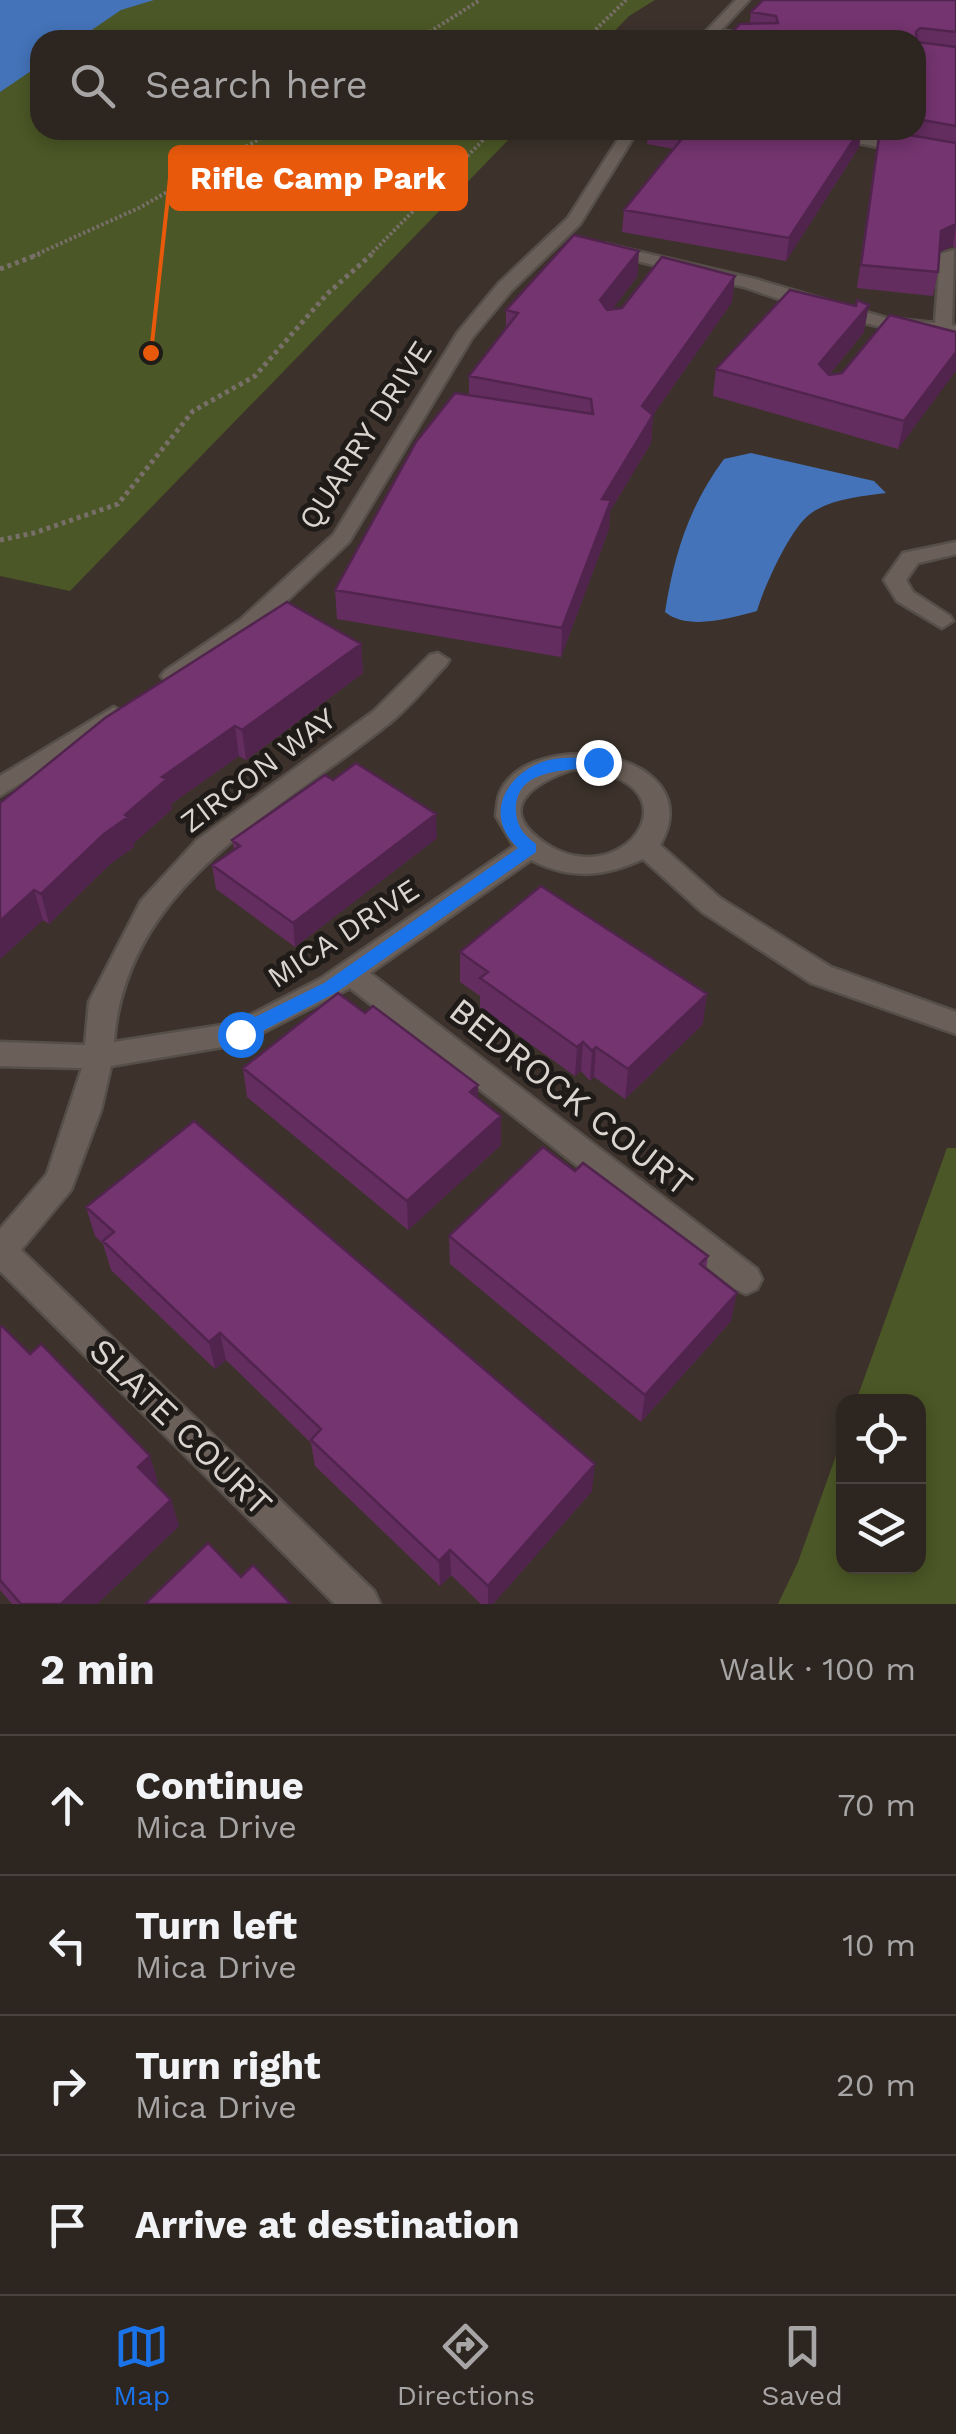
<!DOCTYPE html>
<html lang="en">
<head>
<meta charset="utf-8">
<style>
  body { margin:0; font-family:"Work Sans",sans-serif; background:#352e29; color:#f1f3f6 }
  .controls { position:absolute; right:30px; bottom:30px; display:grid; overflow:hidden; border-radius:20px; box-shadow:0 5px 15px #0003 }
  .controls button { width:90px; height:90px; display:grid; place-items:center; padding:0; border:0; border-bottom:2px solid #48433e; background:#2d2620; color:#f1f3f6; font:50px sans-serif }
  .stop { position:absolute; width:30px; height:30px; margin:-22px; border:8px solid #1a73e8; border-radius:50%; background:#fff }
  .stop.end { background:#1a73e8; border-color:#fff; box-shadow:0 2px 10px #0008 }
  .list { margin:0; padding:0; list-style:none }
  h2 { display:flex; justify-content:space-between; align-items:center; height:130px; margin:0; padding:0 40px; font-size:42px }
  h2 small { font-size:32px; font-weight:400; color:#a7a5a5 }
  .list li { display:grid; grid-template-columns:65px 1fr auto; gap:30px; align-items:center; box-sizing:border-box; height:140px; padding:0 40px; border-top:2px solid #48433e }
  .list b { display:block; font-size:38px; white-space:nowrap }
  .list p { margin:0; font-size:32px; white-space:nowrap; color:#a7a5a5 }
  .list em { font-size:32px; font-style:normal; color:#a7a5a5 }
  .icon { flex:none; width:55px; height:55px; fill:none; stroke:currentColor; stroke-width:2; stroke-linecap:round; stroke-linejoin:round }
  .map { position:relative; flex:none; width:956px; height:1604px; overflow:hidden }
  .search { position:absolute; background:#2d2620; box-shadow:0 5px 15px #0003; left:30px; right:30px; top:30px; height:110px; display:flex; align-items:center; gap:25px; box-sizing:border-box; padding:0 35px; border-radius:30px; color:#a7a5a5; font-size:38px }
  .sheet { height:690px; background:#2d2620 }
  nav { display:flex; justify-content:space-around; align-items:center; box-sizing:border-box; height:140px; border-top:2px solid #48433e; background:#2d2620; font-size:28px; color:#a7a5a5 }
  nav a { display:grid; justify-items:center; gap:5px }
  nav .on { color:#1a73e8 }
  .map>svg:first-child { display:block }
  .green { fill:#4b5726 }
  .water { fill:#4473b9 }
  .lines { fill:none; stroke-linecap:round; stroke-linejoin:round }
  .minor-casing { stroke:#564e49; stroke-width:5 }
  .path-far1 { stroke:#786f69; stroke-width:4; stroke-dasharray:2.5 2.5; stroke-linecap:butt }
  .path { stroke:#786f69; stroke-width:5; stroke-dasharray:4 4; stroke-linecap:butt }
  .minor { fill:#6b6059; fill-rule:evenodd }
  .wall { fill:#642d5f }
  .shaded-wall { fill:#51244e }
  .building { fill:#74346f; stroke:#51244e; stroke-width:2.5 }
  .route { fill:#1a73e8 }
  .labels { text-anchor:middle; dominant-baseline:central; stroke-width:10; stroke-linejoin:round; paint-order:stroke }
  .street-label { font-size:30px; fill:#dbd5d0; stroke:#1f1b18 }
  .near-street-label { font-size:35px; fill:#dbd5d0; stroke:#1f1b18 }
  .leader { fill:none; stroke:#e8590c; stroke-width:4 }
  .callout-dot { fill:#e8590c; stroke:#1f1b18; stroke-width:4 }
  .callout { fill:#e8590c; stroke:#e8590c; stroke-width:4 }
  .callout-label { font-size:32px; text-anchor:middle; font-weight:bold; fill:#fff }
</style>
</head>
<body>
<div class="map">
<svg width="956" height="1604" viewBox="0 0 956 1604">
  <rect width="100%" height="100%" fill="#3c322b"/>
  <path class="green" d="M0 0H655L629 16 606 40H40V130H518L70 591 0 576Z
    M947 1148H956V1604H778L798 1562 843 1436 844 1566H918V1402L856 1401Z"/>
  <path class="water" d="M0 0H154L121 10 77 40H40V65L0 92Z
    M751 453 874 481 886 493C862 496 830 499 810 514 790 529 764 587 757 611 731 618 688 631 665 612 674 555 689 506 724 459Z"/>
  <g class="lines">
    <g class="minor-casing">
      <path id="minor" d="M736 0H749L721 30 773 40H698Z
        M624 130H638L580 224 511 291 472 338 349 542 256 630 181 681H165L161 676 165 671 240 620 334 534 458 332 499 283 568 218Z
        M790 130H823L956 152V162Z
        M606 244 755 279 886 318 935 323 940 254 954 250 952 325 956 326V336L886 328 814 311 744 287 600 252 598 249Z
        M956 542V554L918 563 906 580 913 592 950 616 953 621 942 628 897 601 884 580 903 553Z
        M438 653 449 660 446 665C427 685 409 708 387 725 278 812 125 885 114 1042L235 1023 320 979 514 846 496 816C497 809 497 800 500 793 529 724 713 751 660 845L720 898 831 967 956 1012V1034L811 983 702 912 643 859C604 877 571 880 531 860L370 973 757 1269 762 1279 757 1289 746 1294 735 1289 350 988 240 1044 111 1066 101 1110 71 1190 21 1250 374 1591 380 1604H335L0 1271V1229L47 1174 82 1068 0 1066V1042L85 1045 89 1002 141 901 197 840 374 711 430 655ZM574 769C709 777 622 903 539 839 494 804 541 780 574 769Z
        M114 707 126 715 122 720 0 796V776Z"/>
    </g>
    <path class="path-far1" d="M417 40 480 0
      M585 40 626 0
      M33 256 141 207 275 130
      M369 256 493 130"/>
    <path class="path" d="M0 269 40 254
      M0 540 34 533 118 504 193 411 255 376 327 294 372 254"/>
    <use href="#minor" class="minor"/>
  </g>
  <path class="wall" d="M956 0V249L953 246 939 252 938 272 933 296 857 288 879 130H916V40L750 23 751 12Z
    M648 130H870L868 134 861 133 859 147 786 261 622 232 624 210 674 149 647 144Z
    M639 251 637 277 612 309 732 302 653 415 651 443 610 511 609 529 561 657 337 619 335 590 469 395V376L506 329V310Z
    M864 332 829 375 842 373 956 332 898 449 713 396 716 369Z
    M361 644 363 673 246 760 239 756 171 804 172 809 134 843V847L110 864 49 924 43 920 0 959V803Z
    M437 838 295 947 216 889 212 865 234 850 232 840Z
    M460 952 703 1024 625 1099 594 1077 590 1081 581 1071 575 1076 480 1008V996L460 982Z
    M243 1068 478 1098 501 1145 408 1230 247 1097Z
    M575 1171 708 1256 706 1269 731 1321 641 1422 450 1264 449 1236Z
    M86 1207 592 1491 493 1604H481L451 1575 440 1586 315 1466 311 1443 226 1360 215 1369 111 1270 103 1244 95 1236Z
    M0 1328 158 1482 156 1484 171 1500 179 1526 97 1604H12L0 1590Z"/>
  <path class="shaded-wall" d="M860 130H862L859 147 786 261 789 238Z
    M956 224 953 246 936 254 941 231Z
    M639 251 637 277 599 327 600 300Z
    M735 276 732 302 653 415 651 443 610 511 609 529 561 657 562 628 602 499 642 406Z
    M869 305 864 332 815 392 819 364Z
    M956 352V371L898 449 904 421Z
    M361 644 363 673 246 760 242 730Z
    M235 726 239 756 171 804 172 809 134 843V847L110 864 49 924 41 894 125 815 162 777Z
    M436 814 437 838 295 947 293 923Z
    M34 890 43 920 0 959V921Z
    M707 994 703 1024 625 1099 628 1069Z
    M583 1042 581 1071 575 1076 577 1047Z
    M596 1047 594 1077 590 1081 592 1051Z
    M478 1085V1115L470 1092Z
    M501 1116V1145L408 1230 407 1201Z
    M737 1293 731 1321 641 1422 645 1395Z
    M220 1333 226 1360 215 1369 209 1342Z
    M150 1456 158 1482 147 1493 138 1467Z
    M595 1464 592 1491 493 1604H488V1586Z
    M171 1500 179 1526 97 1604H61Z
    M450 1550 451 1575 440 1586 439 1561Z"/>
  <path class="building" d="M763 0H956V32L920 28 916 32 917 42 956 47V126L916 119V40H725L740 24 778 23 776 16 751 12Z
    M688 130H860L789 238 624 210 689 130Z
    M880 130 956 143V224L941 231 938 272 861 265Z
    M574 235 639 251 600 300 607 310 622 308 662 257 735 276 642 406 653 415 602 499 611 500 562 628 335 590 416 442 455 393 593 414 591 399 469 376 518 313 506 310Z
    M790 290 856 306 857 300 869 305 819 364 829 375 842 373 890 315 956 332V352L904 421 716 369Z
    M287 602 361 644 242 730 235 726 162 777 167 779 125 815 128 817 104 834 41 894 34 890 0 921V803L105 718Z
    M356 763 436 814 293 923 212 865 240 846 232 840 325 775 333 780Z
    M541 886 707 994 628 1069 596 1047 592 1051 583 1042 577 1047 480 978 488 972 460 952Z
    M338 993 365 1013 373 1006 478 1085 470 1092 501 1116 407 1201 243 1068Z
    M194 1121 595 1464 488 1586 450 1550 439 1561 311 1440 321 1429 220 1333 209 1342 103 1241 114 1232 86 1207Z
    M543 1147 575 1171 583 1163 708 1256 700 1264 737 1293 645 1395 449 1236Z
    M2 1326 30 1354 41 1344 150 1456 138 1467 171 1500 61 1604H21L0 1580V1328Z
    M208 1543 241 1577 253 1565 291 1604H145Z"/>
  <path class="route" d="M598 757 604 758V766C574 772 514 764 516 812 517 827 524 835 536 844V852L337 992 247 1039H233V1028L324 983 518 848C484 817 504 776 542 762 559 756 581 758 598 757Z"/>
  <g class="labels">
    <g class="street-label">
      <text transform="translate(365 435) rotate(-57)">QUARRY DRIVE</text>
      <text transform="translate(258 770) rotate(-37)">ZIRCON WAY</text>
      <text transform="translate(343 933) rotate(-33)">MICA DRIVE</text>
    </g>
    <g class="near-street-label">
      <text transform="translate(571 1097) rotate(38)">BEDROCK COURT</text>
      <text transform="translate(181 1427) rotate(44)">SLATE COURT</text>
    </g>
  </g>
  <path class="leader" d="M151 353L170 178"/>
  <circle class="callout-dot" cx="151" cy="353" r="10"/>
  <rect class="callout" x="170" y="147" width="296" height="62" rx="10"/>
  <g class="callout-label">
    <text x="318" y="189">Rifle Camp Park</text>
  </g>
</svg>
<div class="controls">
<button><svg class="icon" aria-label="locate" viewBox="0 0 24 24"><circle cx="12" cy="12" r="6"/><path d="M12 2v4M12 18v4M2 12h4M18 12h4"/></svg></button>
<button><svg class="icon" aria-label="layers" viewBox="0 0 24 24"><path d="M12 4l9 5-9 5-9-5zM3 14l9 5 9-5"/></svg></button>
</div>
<div class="stop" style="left:240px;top:1034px"></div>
<div class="stop end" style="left:598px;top:762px"></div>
<div class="search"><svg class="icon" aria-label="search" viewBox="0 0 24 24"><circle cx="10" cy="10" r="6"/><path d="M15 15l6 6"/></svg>Search here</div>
</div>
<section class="sheet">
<h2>2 min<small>Walk · 100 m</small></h2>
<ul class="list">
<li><svg class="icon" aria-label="ahead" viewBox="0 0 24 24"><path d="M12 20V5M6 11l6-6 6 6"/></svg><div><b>Continue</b><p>Mica Drive</p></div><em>70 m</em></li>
<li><svg class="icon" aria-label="left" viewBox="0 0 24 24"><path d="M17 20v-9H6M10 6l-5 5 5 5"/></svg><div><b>Turn left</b><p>Mica Drive</p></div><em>10 m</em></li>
<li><svg class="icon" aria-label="right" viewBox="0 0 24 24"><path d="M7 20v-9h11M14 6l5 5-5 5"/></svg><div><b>Turn right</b><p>Mica Drive</p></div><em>20 m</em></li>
<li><svg class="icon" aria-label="arrive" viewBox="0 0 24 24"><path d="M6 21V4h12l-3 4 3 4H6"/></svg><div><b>Arrive at destination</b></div></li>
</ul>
</section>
<nav>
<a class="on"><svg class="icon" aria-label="map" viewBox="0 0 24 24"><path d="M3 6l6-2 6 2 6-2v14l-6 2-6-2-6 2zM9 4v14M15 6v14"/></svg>Map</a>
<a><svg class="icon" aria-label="directions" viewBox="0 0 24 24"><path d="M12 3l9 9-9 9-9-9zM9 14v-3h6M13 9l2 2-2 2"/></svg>Directions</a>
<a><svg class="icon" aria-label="saved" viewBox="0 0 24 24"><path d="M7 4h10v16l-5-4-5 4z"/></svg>Saved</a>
</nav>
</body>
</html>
